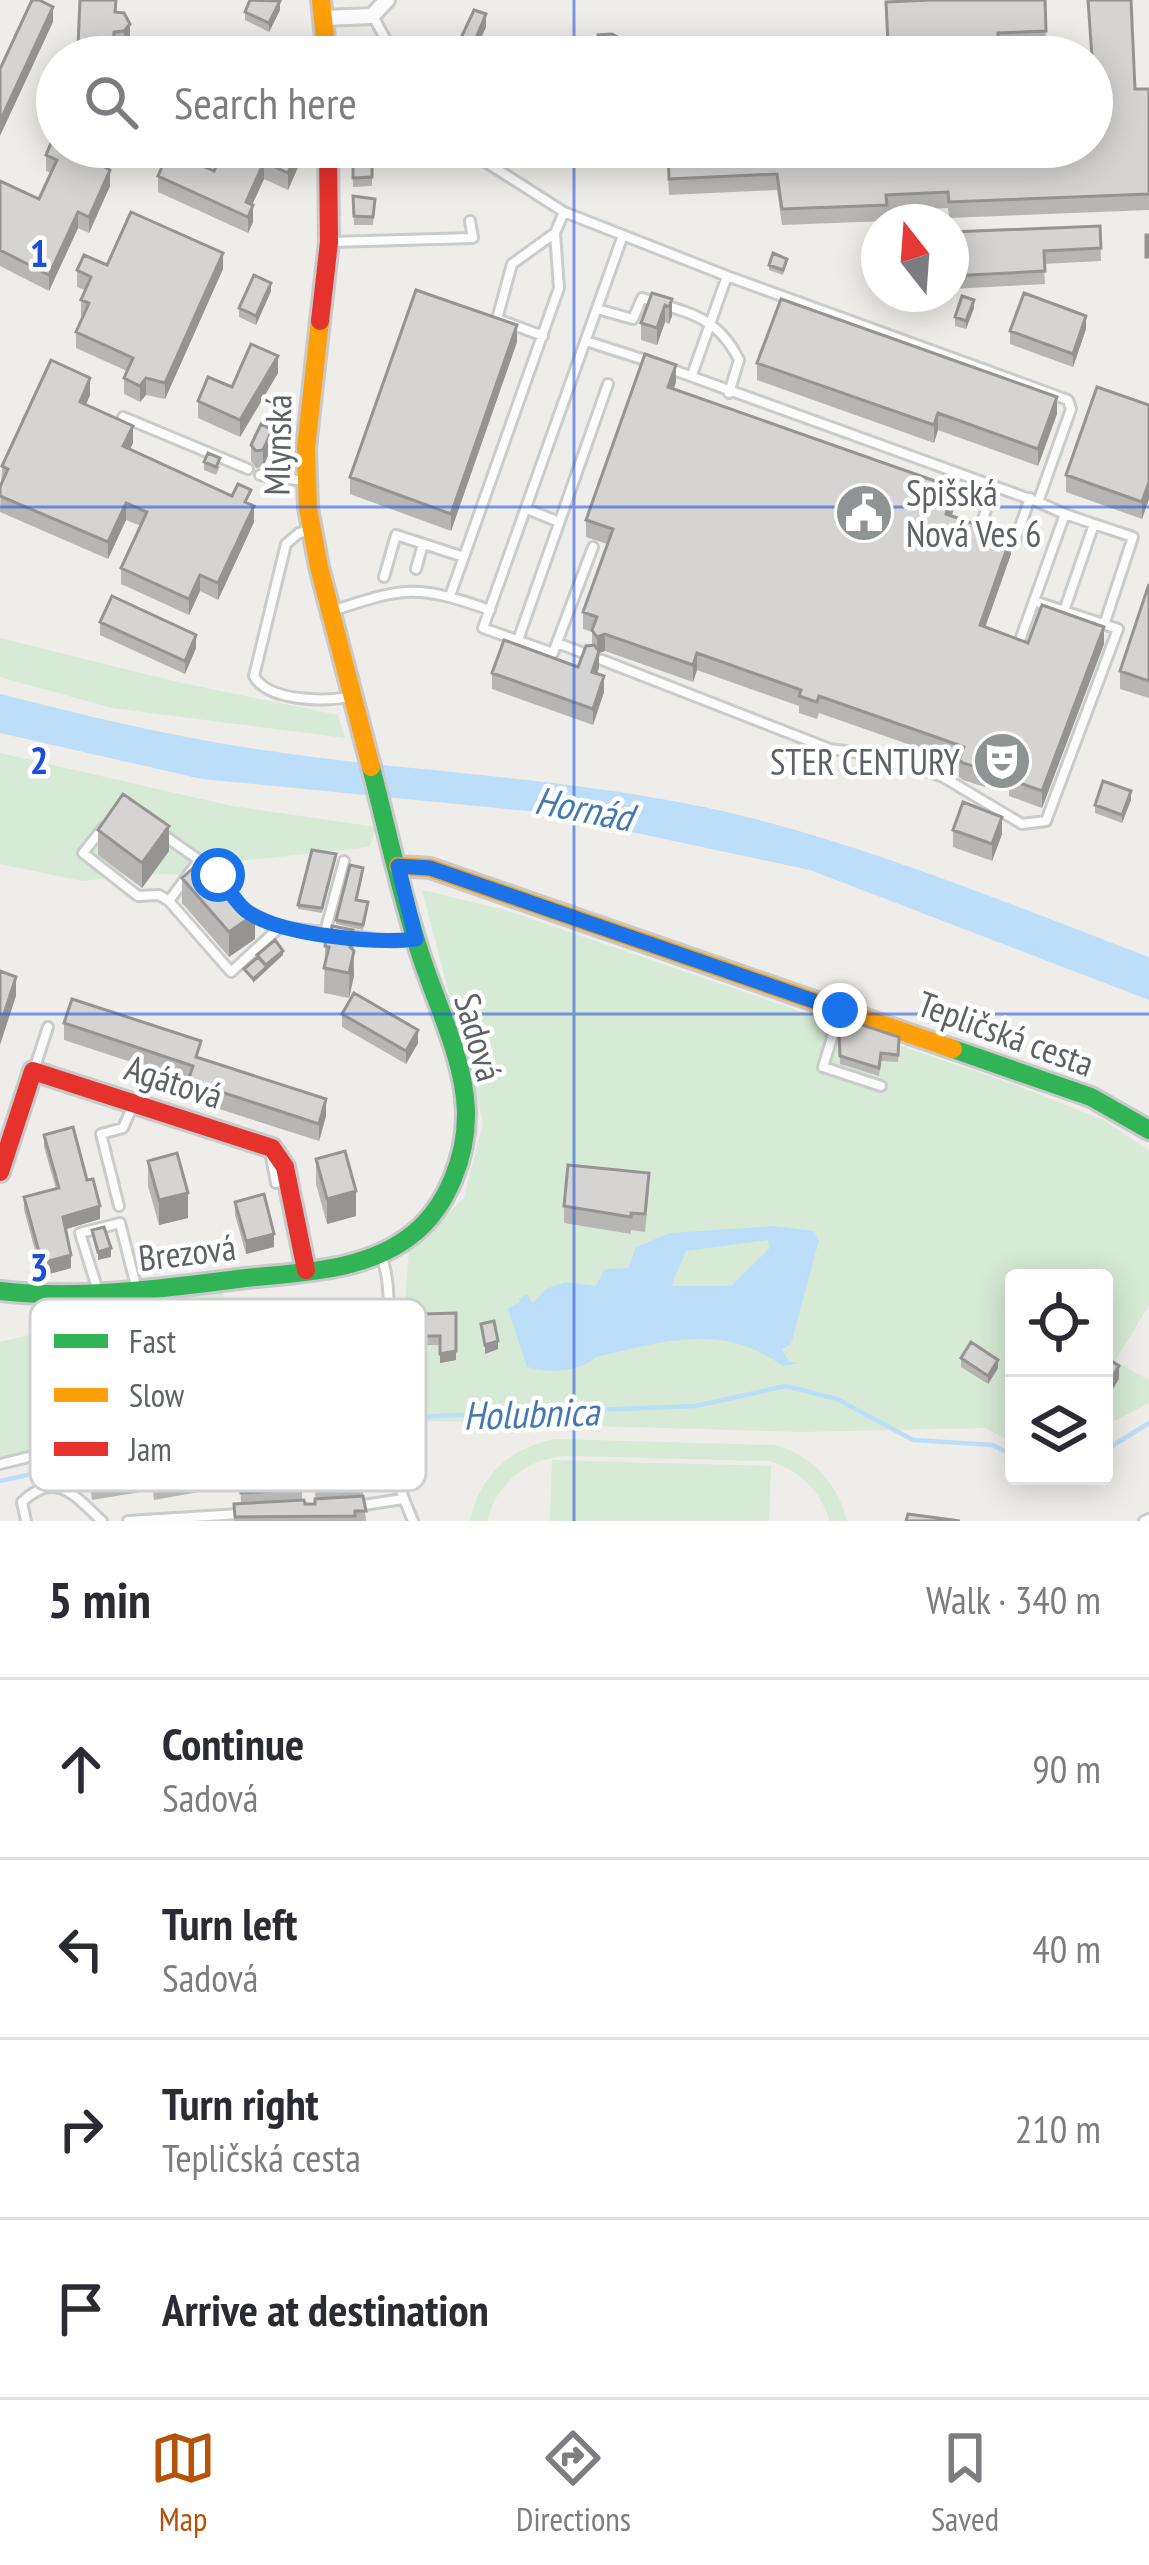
<!DOCTYPE html>
<html lang="en">
<head>
<meta charset="utf-8">
<style>
  body { margin:0; font-family:"PT Sans Narrow",sans-serif; background:#f7f7f7; color:#2b2b33 }
  .controls { position:absolute; right:36px; bottom:36px; display:grid; overflow:hidden; border-radius:12px; box-shadow:0 6px 30px #0003 }
  .controls button { width:108px; height:108px; display:grid; place-items:center; padding:0; border:0; border-bottom:3px solid #e1e1e2; background:#fff; color:#2b2b33; font:60px sans-serif }
  .compass { position:absolute; left:861px; top:204px; width:108px; height:108px; border-radius:50%; background:#fff; box-shadow:0 6px 30px #0003; rotate:343deg }
  .stop { position:absolute; width:36px; height:36px; margin:-27px; border:9px solid #1a73e8; border-radius:50%; background:#fff }
  .stop.end { background:#1a73e8; border-color:#fff; box-shadow:0 3px 12px #0008 }
  .list { margin:0; padding:0; list-style:none }
  h2 { display:flex; justify-content:space-between; align-items:center; height:156px; margin:0; padding:0 48px; font-size:51px }
  h2 small { font-size:39px; font-weight:400; color:#7c7c81 }
  .list li { display:grid; grid-template-columns:78px 1fr auto; gap:36px; align-items:center; box-sizing:border-box; height:180px; padding:0 48px; border-top:3px solid #e1e1e2 }
  .list b { display:block; font-size:45px; white-space:nowrap }
  .list p { margin:0; font-size:39px; white-space:nowrap; color:#7c7c81 }
  .list em { font-size:39px; font-style:normal; color:#7c7c81 }
  .icon { flex:none; width:66px; height:66px; fill:none; stroke:currentColor; stroke-width:2; stroke-linecap:round; stroke-linejoin:round }
  .map { position:relative; flex:none; width:1149px; height:1521px; overflow:hidden }
  .search { position:absolute; background:#fff; box-shadow:0 6px 30px #0003; left:36px; right:36px; top:36px; height:132px; display:flex; align-items:center; gap:30px; box-sizing:border-box; padding:0 42px; border-radius:66px; color:#7c7c81; font-size:45px }
  .sheet { height:876px; background:#fff }
  nav { display:flex; justify-content:space-around; align-items:center; box-sizing:border-box; height:168px; border-top:3px solid #e1e1e2; background:#fff; font-size:33px; color:#7c7c81 }
  nav a { display:grid; justify-items:center; gap:6px }
  nav .on { color:#b45309 }
  .map>svg:first-child { display:block }
  .green { fill:#d7ead5 }
  .water { fill:#bddef8; fill-rule:evenodd }
  .lines { fill:none; stroke-linecap:round; stroke-linejoin:round }
  .stream { stroke:#bddef8; stroke-width:4.5 }
  .lane-casing { stroke:#cacbcb; stroke-width:14 }
  .street-casing { stroke:#cacbcb; stroke-width:20 }
  .fast-casing { stroke:#c9c9ca; stroke-width:24 }
  .slow-casing { stroke:#c9c9ca; stroke-width:24 }
  .jam-casing { stroke:#c9c9ca; stroke-width:24 }
  .lane { stroke:#fcfcfc; stroke-width:8 }
  .street { stroke:#fcfcfc; stroke-width:14 }
  .fast { stroke:#30b455; stroke-width:18 }
  .slow { stroke:#ff9f0a; stroke-width:18 }
  .jam { stroke:#e5322d; stroke-width:18 }
  .wall { fill:#b7b6b5 }
  .shaded-wall { fill:#959493 }
  .building { fill:#d5d4d2; stroke:#959493; stroke-width:3 }
  .route { stroke:#1a73e8; stroke-width:15 }
  .grid { fill:none; stroke:#1d4ed8; stroke-width:3; stroke-opacity:0.55 }
  .labels { text-anchor:middle; dominant-baseline:central; stroke-width:9; stroke-linejoin:round; paint-order:stroke }
  .street-label { font-size:36px; fill:#5e6267; stroke:#fff }
  .poi-label { font-size:36px; fill:#5e6267; stroke:#fff; text-anchor:start }
  .water-label { font-size:39px; font-style:italic; fill:#4378b1; stroke:#fff }
  .key { fill:#fff; stroke:#cfd0d1; stroke-width:3 }
  .key-label { font-size:33px; fill:#5e6267 }
  .grid-label { font-size:39px; text-anchor:middle; font-weight:bold; fill:#1d4ed8; stroke:#fff; stroke-width:9; stroke-linejoin:round; paint-order:stroke }
</style>
</head>
<body>
<div class="map">
<svg width="1149" height="1521" viewBox="0 0 1149 1521">
  <rect width="100%" height="100%" fill="#eeede9"/>
  <path class="green" d="M0 638 182 683 338 715 345 738 112 708 0 677Z
    M0 753 232 806 377 827 369 847 212 864 218 875 141 874 82 881 0 864Z
    M422 890 505 910 1015 1085 1104 1120 1149 1151V1305L1115 1361 1149 1380V1403L1104 1426V1278H1014V1443L985 1428 801 1432 396 1420 409 1251 464 1198 483 1123Z
    M221 1288 251 1381 175 1433 0 1470V1342Z
    M555 1439 776 1445C813 1457 837 1482 847 1521H830C820 1490 800 1470 769 1461L566 1456C526 1459 497 1482 487 1521H470C479 1476 510 1448 555 1439Z
    M552 1460 771 1466 769 1521H550Z"/>
  <path class="water" d="M0 694C83 715 165 735 249 748 408 773 571 776 727 812 871 846 1011 905 1149 957V1000L810 870 538 812 202 779 0 733Z
    M774 1226 814 1231 819 1240 791 1344 782 1349 789 1362 799 1363 783 1366C720 1321 664 1342 596 1357 578 1373 550 1373 527 1367L508 1309 520 1302 519 1298 527 1294 533 1303 546 1289 565 1282 596 1286 605 1269 628 1268 636 1247 670 1233ZM768 1240 769 1249 731 1286H671L686 1251Z"/>
  <g class="lines">
    <path class="stream" d="M1104 1451 1149 1423
      M0 1481 192 1439C217 1410 269 1377 309 1381 318 1382 328 1386 337 1389L345 1412 359 1419 696 1406 786 1386 837 1399 913 1440 993 1445 1014 1456"/>
    <g class="lane-casing">
      <path id="lane" d="M373 16 395 57
        M462 147 564 212 727 276 692 375
        M330 242 473 238 470 221
        M597 309 633 319 642 298C687 313 717 315 739 360L729 393
        M543 336 497 319 512 264 555 233
        M586 341 648 361
        M668 368 1038 502 1071 409 1068 400 727 276
        M123 417 248 469
        M260 475 305 481
        M527 509 559 522
        M1065 514 1094 524
        M311 530 299 533 286 544 254 676C268 702 327 702 353 696
        M979 531 993 489
        M1015 541 1030 498
        M593 547 553 653 483 628 622 238
        M416 569 423 544
        M384 577 396 535 464 557
        M450 596 559 288 555 233 564 212
        M332 611C404 587 416 584 490 610
        M1064 611 1094 524 1133 537 1104 625
        M518 640 608 384
        M557 643 589 655
        M1019 643 1065 514 1038 502
        M602 660 830 749 883 756 943 777 1022 824 1046 821 1118 629 1034 601
        M103 828 83 853 138 896 159 895 169 901
        M162 834 199 860 169 901 231 972 280 927 249 912
        M280 927 332 933
        M325 932 344 861
        M347 935 394 942 416 939
        M840 1012 823 1067 881 1086
        M34 1070 48 1027
        M271 1157 276 1183
        M119 1206 101 1134 123 1128 134 1103
        M381 1255C394 1290 387 1330 385 1366 383 1422 390 1470 413 1521
        M98 1291 80 1233 120 1223 137 1290
        M0 1464 159 1425 244 1377 337 1356 354 1367 385 1371
        M357 1506 403 1499
        M26 1521 22 1502C56 1470 74 1495 102 1521
        M128 1521 240 1514
        M1144 1521 1149 1519"/>
    </g>
    <g class="street-casing">
      <path id="street" d="M325 18 372 16 387 0"/>
    </g>
    <g class="fast-casing">
      <path id="fast" d="M953 1049 1091 1097 1149 1130
        M0 1291C80 1300 158 1289 238 1279 296 1272 365 1273 413 1234 448 1206 467 1155 466 1111 464 1057 436 1004 420 953 400 892 387 829 371 767"/>
    </g>
    <g class="slow-casing">
      <path id="slow" d="M321 0 327 57
        M320 321 306 448 308 508 319 567 371 767
        M398 866 430 868 953 1049"/>
    </g>
    <g class="jam-casing">
      <path id="jam" d="M320 321 329 242 328 147
        M0 1172 33 1071 272 1148 285 1167 306 1270"/>
    </g>
    <use href="#lane" class="lane"/>
    <use href="#street" class="street"/>
    <use href="#fast" class="fast"/>
    <use href="#slow" class="slow"/>
    <use href="#jam" class="jam"/>
  </g>
  <path class="wall" d="M80 0 116 12 130 37 124 44 114 45V57H78Z
    M1045 0 1046 47 998 49 999 57H888L886 2Z
    M280 10 269 32 245 20V12Z
    M1135 89H1149V210L949 218 948 208 887 211V221L782 225 777 190 669 195 667 147H975L926 148 927 161 980 159 979 147H1092Z
    M303 147V156L288 190 264 179 252 205 253 222 248 233 158 192V176L214 171 230 160Z
    M352 147H403V149L372 150V186L353 187Z
    M595 147H623V165L596 166Z
    M46 155 110 186 89 233 78 228 49 291 0 266V181L39 199 51 173 46 171Z
    M353 196 375 199 373 225H354Z
    M1100 226 1101 261 1044 264 1045 284 951 289V232Z
    M787 263 783 275 769 270V265Z
    M107 265 223 269 165 399 146 395 140 402 124 394V378L127 371 76 348V332L83 317 81 316V300L85 290 77 287V270Z
    M271 291 256 325 239 317V308Z
    M672 299V316L669 324 665 322 657 345 641 340V323Z
    M974 308 966 329 955 326V317Z
    M1086 329 1073 367 1010 344V331Z
    M517 342 451 531 350 494V477Z
    M757 363 1057 414 1038 466 938 430 934 443 757 380Z
    M278 373 240 437 198 418V401L232 387Z
    M676 382 674 389 955 505 952 516 1011 554 985 627 1028 643 1104 644 1042 808 1009 796V789L987 781 985 787 963 780 959 777V762L819 713 817 719 799 713V706L697 670 693 682 605 651 599 653 597 674 604 692 593 725 492 689V673L578 667 592 646V632L583 629V612L607 544 586 537V520Z
    M90 395 86 404 133 443 130 449 251 504 254 522 218 600 200 591 189 615 121 584V568L141 526 126 520 108 559 0 512 2 466Z
    M1149 405V499L1142 519 1066 492V475Z
    M251 445 272 446 263 467 256 468 251 461Z
    M204 462 220 466 216 475 204 470Z
    M1149 584V698L1120 689V671Z
    M100 622 196 648 185 674 100 635Z
    M1131 800 1122 823 1095 813V805Z
    M98 830 169 851 142 888 98 855Z
    M953 830 1002 834 992 861 953 847Z
    M336 858 322 913 298 909V905Z
    M363 873 357 900 368 907 363 930 336 924V920Z
    M182 878 255 939 229 957 182 903Z
    M325 946 353 950 354 976 349 998 324 993Z
    M342 1014 418 1043 406 1064 342 1027Z
    M64 1023 201 1059 326 1116 319 1141 188 1099 189 1081 64 1040Z
    M839 1034 899 1037 898 1062 881 1061 879 1076 840 1064Z
    M44 1135 100 1219 66 1229 71 1268 42 1276 24 1210V1197L56 1189 44 1147Z
    M316 1159 356 1216 327 1224 316 1184Z
    M148 1161 188 1218 159 1225 148 1186Z
    M649 1190 645 1232 631 1230V1234L564 1223V1206Z
    M235 1202 274 1247 246 1254 235 1215Z
    M424 1314 456 1360 440 1363V1345H424Z
    M961 1358 998 1368 988 1384 961 1367Z
    M242 1426 294 1433V1442L244 1448Z
    M88 1461H136L221 1475V1488L154 1500 153 1490 92 1500Z
    M316 1465 362 1466 363 1496 366 1521H234V1504H241L240 1467 302 1489V1500L305 1504H315Z"/>
  <path class="shaded-wall" d="M280 1V10L269 32V23Z
    M53 7V22L0 136V121Z
    M486 14V27L473 57H468Z
    M130 24V37L124 44V31Z
    M300 147H303V156L288 190V173Z
    M264 162V179L246 218V202Z
    M110 170V186L89 233V217Z
    M253 205V222L248 233V217Z
    M78 212V228L49 291V275Z
    M223 253V269L165 399V383Z
    M271 283V291L256 325V316Z
    M672 299V316L669 324V307Z
    M974 300V308L966 329V321Z
    M665 305V322L657 345V328Z
    M1086 316V329L1073 367V354Z
    M517 325V342L451 531V514Z
    M278 356V373L240 437V420Z
    M676 365V382L668 404V387Z
    M90 378V395L80 418V402Z
    M146 378V395L140 402V386Z
    M1057 397V414L1038 466V449Z
    M938 413V430L934 443V425Z
    M133 426V443L123 463V446Z
    M272 430V446L263 467V450Z
    M1149 482V499L1142 519V502Z
    M955 488V505L946 531V514Z
    M126 503V520L108 559V542Z
    M254 506V522L218 600V583Z
    M1011 537V554L980 642V625Z
    M200 575V591L189 615V599Z
    M1104 627V644L1042 808V791Z
    M605 634V651L599 653V668L592 688V672L597 654V637Z
    M196 635V648L185 674V661Z
    M697 653V670L693 682V665Z
    M604 676V692L593 725V709Z
    M1131 791V800L1122 823V815Z
    M1002 817V834L992 861V844Z
    M169 826V851L142 888V863Z
    M255 914V939L229 957V932Z
    M353 930 354 976 349 998 350 947Z
    M283 951V955L253 983V979L266 965Z
    M16 977V996L0 1045V1026Z
    M418 1030V1043L406 1064V1051Z
    M326 1099V1116L319 1141V1124Z
    M356 1191V1216L327 1224V1199Z
    M188 1193V1218L159 1225V1200Z
    M100 1206V1219L63 1230V1217Z
    M274 1234V1247L246 1254V1241Z
    M111 1248V1257L98 1260V1252Z
    M71 1255V1268L42 1276V1263Z
    M498 1341V1349L485 1354V1345Z
    M295 1351V1355L252 1367V1362Z
    M456 1351V1360L440 1363V1354Z
    M998 1360V1368L988 1384V1376Z
    M1119 1366V1379L1105 1402V1389Z"/>
  <path class="building" d="M32 0H39L53 7 0 121V69Z
    M80 0H116L115 12 124 13 130 24 124 31 114 32 113 48 78 46Z
    M250 0 280 1 269 23 245 12Z
    M931 0H1045L1046 31 998 33 999 57H951V42L888 45 886 2Z
    M1088 0H1131L1135 89H1149V194L949 202 948 192 886 195 887 205 782 209 777 174 669 179 668 147H926L927 161 981 159 980 147H1092V57Z
    M474 10 486 14 468 57H452Z
    M612 34 619 38 620 57H539L538 41 598 38V35Z
    M845 41V57H664L663 44Z
    M51 143 75 154 77 151 110 170 89 217 78 212 49 275 0 250V181L39 199 57 160 46 155Z
    M236 147H300L288 173 264 162 246 202 253 205 248 217 158 176 169 151 214 171 221 156 230 160Z
    M353 147H372V177L353 178Z
    M353 196 375 199 373 217 354 216Z
    M131 212 223 253 165 383 146 378 140 386 124 378 133 358 76 332 89 303 81 300 91 277 77 270 84 255 107 265Z
    M1100 226 1101 248 1044 251 1045 271 951 276V232Z
    M1146 235H1149V257H1146Z
    M773 253 787 259 783 270 769 265Z
    M254 275 271 283 256 316 239 308Z
    M416 290 517 325 451 514 350 477Z
    M652 293 672 299 669 307 665 305 657 328 641 323Z
    M1024 293 1086 316 1073 354 1010 331Z
    M962 296 974 300 966 321 955 317Z
    M781 299 1057 397 1038 449 938 413 934 425 757 363Z
    M251 344 278 356 240 420 198 401 208 377 232 387Z
    M645 354 676 365 668 387 955 488 946 514 1011 537 980 625 1028 643 1042 605 1104 627 1042 791 1009 779 1011 772 987 764 985 770 963 763 959 760 964 747 819 696 817 702 799 696 801 690 697 653 693 665 605 634 597 637 592 630 597 617 583 612 613 529 586 520Z
    M51 360 90 378 80 402 133 426 123 446 232 496 238 484 251 490 245 502 254 506 218 583 200 575 189 599 121 568 147 512 126 503 108 542 0 496V487L8 469 2 466Z
    M1097 387 1149 405V482L1142 502 1066 475Z
    M261 424 272 430 263 450 256 451 251 445Z
    M208 453 220 458 216 467 204 462Z
    M1149 584V681L1120 671Z
    M112 596 196 635 185 661 100 622Z
    M504 640 578 667 586 646 594 645 599 651 592 672 604 676 593 709 492 673Z
    M1103 781 1131 791 1122 815 1095 805Z
    M123 794 169 826 142 863 98 830Z
    M963 802 1002 817 992 844 953 830Z
    M312 850 336 854 322 908 298 905Z
    M204 858 255 914 229 932 182 878Z
    M350 865 363 868 356 900 368 902 363 925 336 920Z
    M332 926 353 930 350 947 354 951 349 973 324 968 329 947 325 946 327 930 331 933Z
    M275 940 283 951 266 965 257 955Z
    M258 957 267 967 253 979 244 969Z
    M0 971 16 977 0 1026Z
    M354 993 418 1030 406 1051 342 1014Z
    M72 999 201 1041 196 1057 326 1099 319 1124 188 1081 193 1066 64 1023Z
    M844 1019 899 1037 898 1055 881 1053 879 1068 840 1056 839 1034Z
    M73 1127 87 1180 93 1179 100 1206 63 1217 71 1255 42 1263 24 1197 59 1188 44 1135Z
    M345 1151 356 1191 327 1199 316 1159Z
    M177 1153 188 1193 159 1200 148 1161Z
    M568 1165 649 1173 645 1214 631 1213V1217L564 1206Z
    M264 1194 274 1234 246 1241 235 1202Z
    M104 1227 111 1248 98 1252 92 1230Z
    M456 1313V1351L440 1354V1336H424V1314Z
    M494 1321 498 1341 485 1345 481 1324Z
    M971 1342 998 1360 988 1376 961 1358Z
    M1104 1356 1119 1366 1105 1389H1104Z
    M299 1464 302 1489 241 1493 240 1467Z
    M363 1496 366 1511H355V1516L235 1517 234 1504 304 1500 305 1504H315V1499Z
    M908 1514 960 1521H906Z"/>
  <g class="lines">
    <path class="route" d="M218 875C227 886 236 904 248 912 281 935 376 944 416 939L398 866 430 868 840 1010"/>
  </g>
  <path class="grid" d="M574 0V57M574 147V1521M0 507H1149M0 1014H1149"/>
  <defs>
    <g id="civic-disc" transform="scale(3)"><circle r="9.5" fill="#909394" stroke="#fff"/><path d="M-.6-6.5H3V-4.5H.6V-3L4-1V1h2V6H-6V1h2V-1L-.6-3ZM-1.2 2.5V6h2.4V2.5Z" fill="#fff"/></g>
    <g id="theatre-disc" transform="scale(3)"><circle r="9.5" fill="#909394" stroke="#fff"/><path d="M-5-5.5Q0-4 5-5.5V0Q5 5 0 6Q-5 5-5 0ZM-3.3-2.5H-1v1.5H-3.3ZM1-2.5H3.3v1.5H1ZM-2.8 1Q0 5.5 2.8 1Z" fill="#fff"/></g>
  </defs>
  <g fill-rule="evenodd">
    <use href="#civic-disc" x="864" y="513"/>
    <use href="#theatre-disc" x="1002" y="761"/>
  </g>
  <g class="labels">
    <g class="street-label">
      <text transform="translate(277 445) rotate(-89)">Mlynská</text>
      <text transform="translate(1006 1033) rotate(20)">Tepličská cesta</text>
      <text transform="translate(479 1037) rotate(74)">Sadová</text>
      <text transform="translate(174 1081) rotate(18)">Agátová</text>
      <text transform="translate(187 1252) rotate(-7)">Brezová</text>
    </g>
    <g class="poi-label">
      <text x="906" y="492">Spišská<tspan x="906" dy="41">Nová Ves 6</tspan></text>
      <text x="960" y="761" text-anchor="end">STER CENTURY</text>
    </g>
    <g class="water-label">
      <text transform="translate(584 808) rotate(11)">Hornád</text>
      <text transform="translate(531 1413) rotate(-2)">Holubnica</text>
    </g>
  </g>
  <rect x="30" y="1299" width="396" height="192" rx="18" class="key"/>
  <rect x="54" y="1334" width="54" height="14" fill="#30b455"/>
  <rect x="54" y="1388" width="54" height="14" fill="#ff9f0a"/>
  <rect x="54" y="1442" width="54" height="14" fill="#e5322d"/>
  <g class="key-label">
    <text x="129" y="1353">Fast</text>
    <text x="129" y="1407">Slow</text>
    <text x="129" y="1461">Jam</text>
  </g>
  <g class="grid-label">
    <text x="39" y="267">1</text>
    <text x="39" y="774">2</text>
    <text x="39" y="1281">3</text>
  </g>
</svg>
<div class="controls">
<button><svg class="icon" aria-label="locate" viewBox="0 0 24 24"><circle cx="12" cy="12" r="6"/><path d="M12 2v4M12 18v4M2 12h4M18 12h4"/></svg></button>
<button><svg class="icon" aria-label="layers" viewBox="0 0 24 24"><path d="M12 4l9 5-9 5-9-5zM3 14l9 5 9-5"/></svg></button>
</div>
<svg class="compass" viewBox="-18 -18 36 36"><path d="M0-13l5 13h-10z" fill="#e53935"/><path d="M0 13l5-13h-10z" fill="#7c7c81"/></svg>
<div class="stop" style="left:218px;top:875px"></div>
<div class="stop end" style="left:840px;top:1010px"></div>
<div class="search"><svg class="icon" aria-label="search" viewBox="0 0 24 24"><circle cx="10" cy="10" r="6"/><path d="M15 15l6 6"/></svg>Search here</div>
</div>
<section class="sheet">
<h2>5 min<small>Walk · 340 m</small></h2>
<ul class="list">
<li><svg class="icon" aria-label="ahead" viewBox="0 0 24 24"><path d="M12 20V5M6 11l6-6 6 6"/></svg><div><b>Continue</b><p>Sadová</p></div><em>90 m</em></li>
<li><svg class="icon" aria-label="left" viewBox="0 0 24 24"><path d="M17 20v-9H6M10 6l-5 5 5 5"/></svg><div><b>Turn left</b><p>Sadová</p></div><em>40 m</em></li>
<li><svg class="icon" aria-label="right" viewBox="0 0 24 24"><path d="M7 20v-9h11M14 6l5 5-5 5"/></svg><div><b>Turn right</b><p>Tepličská cesta</p></div><em>210 m</em></li>
<li><svg class="icon" aria-label="arrive" viewBox="0 0 24 24"><path d="M6 21V4h12l-3 4 3 4H6"/></svg><div><b>Arrive at destination</b></div></li>
</ul>
</section>
<nav>
<a class="on"><svg class="icon" aria-label="map" viewBox="0 0 24 24"><path d="M3 6l6-2 6 2 6-2v14l-6 2-6-2-6 2zM9 4v14M15 6v14"/></svg>Map</a>
<a><svg class="icon" aria-label="directions" viewBox="0 0 24 24"><path d="M12 3l9 9-9 9-9-9zM9 14v-3h6M13 9l2 2-2 2"/></svg>Directions</a>
<a><svg class="icon" aria-label="saved" viewBox="0 0 24 24"><path d="M7 4h10v16l-5-4-5 4z"/></svg>Saved</a>
</nav>
</body>
</html>
